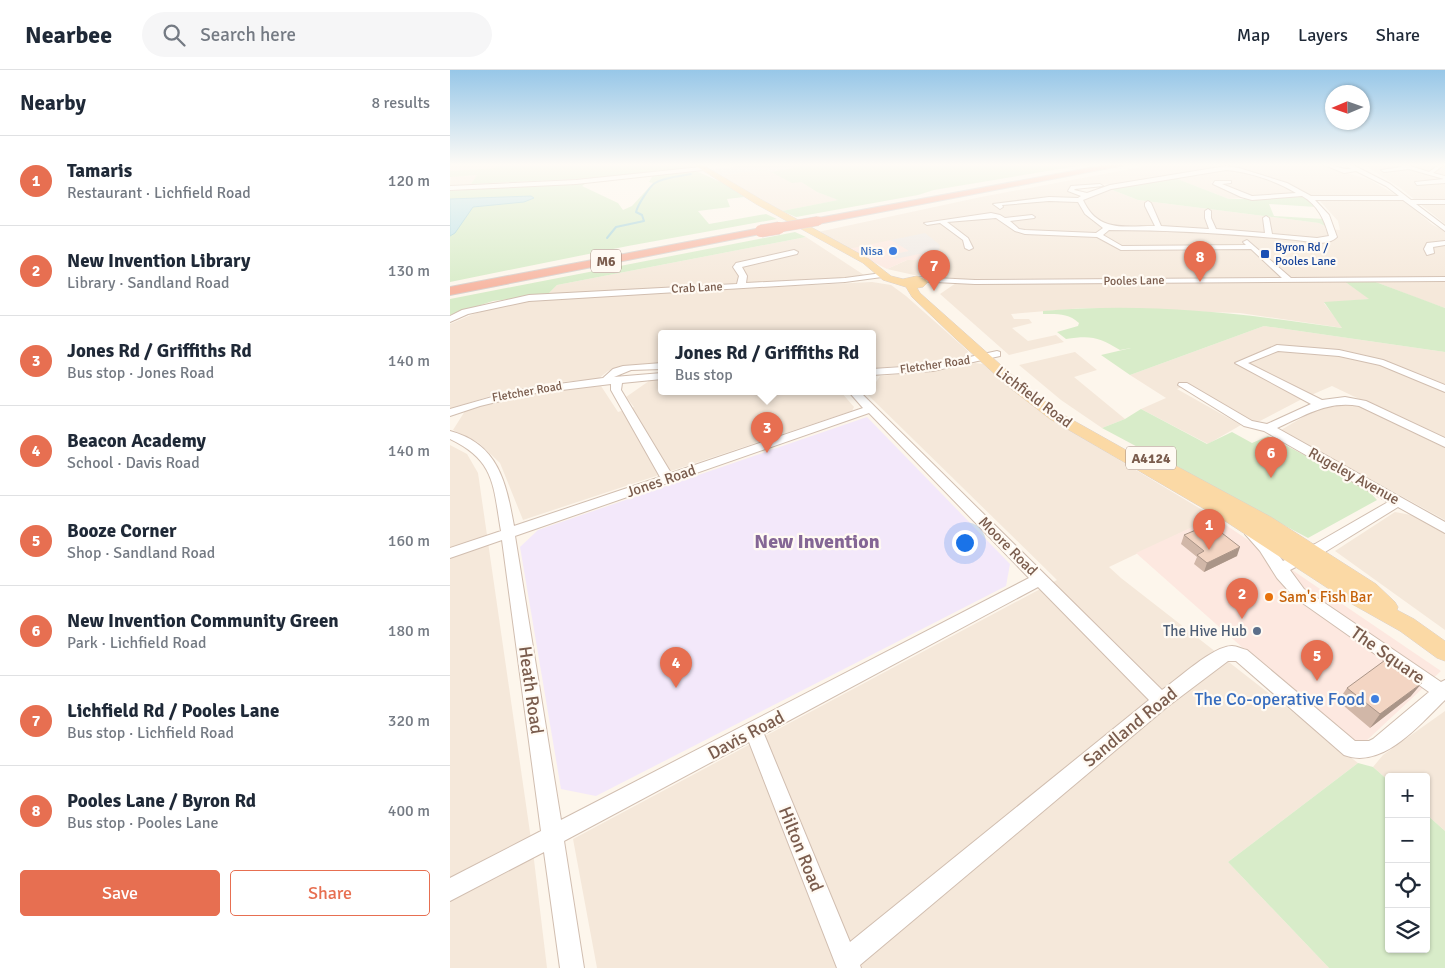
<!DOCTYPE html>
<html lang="en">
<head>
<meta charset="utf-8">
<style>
  body { margin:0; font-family:Signika,sans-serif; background:#f6f6f7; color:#1f2937 }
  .controls { position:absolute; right:15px; bottom:15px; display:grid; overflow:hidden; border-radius:5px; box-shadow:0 1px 4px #0004 }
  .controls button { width:45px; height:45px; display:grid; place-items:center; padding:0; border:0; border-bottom:1px solid #e0e1e3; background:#fff; color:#1f2937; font:25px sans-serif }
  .compass { position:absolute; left:875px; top:15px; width:45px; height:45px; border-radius:50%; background:#fff; box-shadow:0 1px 4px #0004; rotate:268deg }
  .you { position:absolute; left:514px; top:472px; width:18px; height:18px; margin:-12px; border:4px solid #fff; border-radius:50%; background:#1a73e8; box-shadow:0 0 0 8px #1a73e833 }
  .badge { display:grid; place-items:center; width:32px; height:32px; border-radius:50%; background:#e76f51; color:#fff; font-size:16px; font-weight:700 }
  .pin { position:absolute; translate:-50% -41px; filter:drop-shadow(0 1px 2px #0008) }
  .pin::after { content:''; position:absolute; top:26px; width:18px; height:15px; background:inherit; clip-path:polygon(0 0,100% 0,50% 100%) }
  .popup { position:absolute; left:208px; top:260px; width:218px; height:65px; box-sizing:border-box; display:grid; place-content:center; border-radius:5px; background:#fff; filter:drop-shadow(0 1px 4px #0005); font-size:16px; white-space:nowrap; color:#747a83 }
  .popup b { font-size:19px; color:#1f2937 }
  .popup::after { content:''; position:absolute; left:50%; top:100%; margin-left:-10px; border:10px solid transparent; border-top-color:#fff }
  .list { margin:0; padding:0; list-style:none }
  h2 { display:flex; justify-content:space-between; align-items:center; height:65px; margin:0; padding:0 20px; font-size:21px }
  h2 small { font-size:16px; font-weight:400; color:#747a83 }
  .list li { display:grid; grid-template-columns:32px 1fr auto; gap:15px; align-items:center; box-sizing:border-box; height:90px; padding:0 20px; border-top:1px solid #e0e1e3 }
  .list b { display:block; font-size:19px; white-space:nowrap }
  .list p { margin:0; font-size:16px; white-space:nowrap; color:#747a83 }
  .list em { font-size:16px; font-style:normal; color:#747a83 }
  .actions { display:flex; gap:10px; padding:15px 20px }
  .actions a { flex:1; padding:11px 0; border:1px solid #e76f51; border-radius:5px; text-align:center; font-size:18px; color:#e76f51 }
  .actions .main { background:#e76f51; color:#fff }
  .icon { flex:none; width:28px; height:28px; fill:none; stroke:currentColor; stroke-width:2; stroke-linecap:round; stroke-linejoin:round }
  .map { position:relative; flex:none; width:995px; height:898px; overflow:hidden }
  header { display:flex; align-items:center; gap:30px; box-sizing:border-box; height:70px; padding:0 25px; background:#fff; border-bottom:1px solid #e0e1e3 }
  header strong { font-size:24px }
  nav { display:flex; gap:28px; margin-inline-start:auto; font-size:18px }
  .search { width:350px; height:45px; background:#f6f6f7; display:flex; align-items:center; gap:12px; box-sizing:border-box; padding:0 18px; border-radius:28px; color:#747a83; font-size:19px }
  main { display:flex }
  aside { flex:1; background:#fff }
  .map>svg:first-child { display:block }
  .residential { fill:#f5e8da }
  .commercial { fill:#fde8e0 }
  .industrial { fill:#efe9e4 }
  .education { fill:#f3e8fa }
  .green { fill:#d8ecc9 }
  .water { fill:#bfe3e8; stroke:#a5d3da }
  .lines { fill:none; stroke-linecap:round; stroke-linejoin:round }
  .stream { stroke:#a5d3da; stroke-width:2 }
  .minor-casing { stroke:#d1beb0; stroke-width:2 }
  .major-casing { stroke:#dad1cd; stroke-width:1 }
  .highway-casing { stroke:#dad1cd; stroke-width:2 }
  .minor { fill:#fff; fill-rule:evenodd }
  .major { fill:#fbd9a5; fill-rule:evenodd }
  .highway { fill:#f7b7a3; fill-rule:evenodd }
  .highway-bridge-far1-casing { stroke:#dad1cd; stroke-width:10; stroke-linecap:butt }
  .highway-bridge-casing { stroke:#dad1cd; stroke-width:13; stroke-linecap:butt }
  .highway-bridge-far1 { stroke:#f7b7a3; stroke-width:9 }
  .highway-bridge { stroke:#f7b7a3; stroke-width:12 }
  .wall { fill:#d1b7a8 }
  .shaded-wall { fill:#aa9588 }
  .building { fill:#f3d5c3; stroke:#aa9588 }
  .shop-dot { fill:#3f7fe0; stroke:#fffaf3; stroke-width:2 }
  .transit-dot { fill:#1a4fb4; stroke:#fffaf3; stroke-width:2 }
  .food-dot { fill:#e8710a; stroke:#fffaf3; stroke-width:2 }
  .service-dot { fill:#5c6f8a; stroke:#fffaf3; stroke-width:2 }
  .labels { text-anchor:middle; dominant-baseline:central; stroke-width:4.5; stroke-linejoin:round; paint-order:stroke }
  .far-transit-label { font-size:12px; fill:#164399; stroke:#fffaf3; text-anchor:start }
  .far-shop-label { font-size:12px; fill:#366cbe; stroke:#fffaf3; text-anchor:end }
  .far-street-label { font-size:12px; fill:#7a5c4d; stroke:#fffaf3 }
  .shield { fill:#fffaf3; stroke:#a28b7f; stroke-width:1 }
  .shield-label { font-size:14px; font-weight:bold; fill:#7a5c4d }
  .street-label { font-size:15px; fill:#7a5c4d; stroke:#fffaf3 }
  .food-label { font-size:15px; fill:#c56008; stroke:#fffaf3; text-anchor:start }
  .service-label { font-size:15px; fill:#4e5e75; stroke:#fffaf3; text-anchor:end }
  .near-street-label { font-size:18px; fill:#7a5c4d; stroke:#fffaf3 }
  .near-shop-label { font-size:18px; fill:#366cbe; stroke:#fffaf3; text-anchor:end }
  .district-label { font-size:20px; font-weight:bold; fill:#846695; stroke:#fffaf3 }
</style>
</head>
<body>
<header>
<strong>Nearbee</strong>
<div class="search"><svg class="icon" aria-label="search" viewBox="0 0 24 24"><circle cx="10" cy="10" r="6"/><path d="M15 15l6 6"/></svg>Search here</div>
<nav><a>Map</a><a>Layers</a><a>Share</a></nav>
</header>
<main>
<aside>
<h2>Nearby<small>8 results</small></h2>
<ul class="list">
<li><span class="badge">1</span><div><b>Tamaris</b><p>Restaurant · Lichfield Road</p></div><em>120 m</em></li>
<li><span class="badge">2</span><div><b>New Invention Library</b><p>Library · Sandland Road</p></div><em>130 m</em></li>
<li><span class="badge">3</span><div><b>Jones Rd / Griffiths Rd</b><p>Bus stop · Jones Road</p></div><em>140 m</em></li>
<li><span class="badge">4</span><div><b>Beacon Academy</b><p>School · Davis Road</p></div><em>140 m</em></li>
<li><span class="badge">5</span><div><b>Booze Corner</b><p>Shop · Sandland Road</p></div><em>160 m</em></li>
<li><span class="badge">6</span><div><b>New Invention Community Green</b><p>Park · Lichfield Road</p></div><em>180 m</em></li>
<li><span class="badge">7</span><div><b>Lichfield Rd / Pooles Lane</b><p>Bus stop · Lichfield Road</p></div><em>320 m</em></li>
<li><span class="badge">8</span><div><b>Pooles Lane / Byron Rd</b><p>Bus stop · Pooles Lane</p></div><em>400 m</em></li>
</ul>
<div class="actions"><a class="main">Save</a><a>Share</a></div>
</aside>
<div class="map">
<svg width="995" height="898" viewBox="0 0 995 898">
  <rect width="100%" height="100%" fill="#fdf6ec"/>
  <path class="residential" d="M0 94H59L43 98 0 101Z
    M707 94H869L920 110 948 126 865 127 822 108 788 98 665 114 620 116 618 121 631 126 627 128H590L626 130 642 150H649L635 134 634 129 660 119 688 130 869 153 875 156V159L890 160 888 151 869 130H953L983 155 995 161V207L504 209 464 205 437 199 457 190H483L398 179 368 162 531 127Z
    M910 94H995V154L949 117 919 98Z
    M314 99 351 112 367 122 389 130 332 141 270 106Z
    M778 99 819 110 846 121V124L802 127 773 115 782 114 776 111 760 112 792 128 779 129 725 108Z
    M28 105 21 114 0 115 1 106Z
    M356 167 414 205 397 209 97 225 107 215Z
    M894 211 920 229 874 233 893 258 790 243 633 238 561 244 564 249H579L582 253 562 258 578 271 606 265 614 272 559 285 490 224 506 213 659 214Z
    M923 211H995V238L975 231Z
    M422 212 441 215 456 226 518 281 517 284 513 288 497 292 425 298 422 284V264H212V294L169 298 158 301 148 309 99 313 56 321 0 339V254L21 245 46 237 86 229Z
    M814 256 995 282V370L882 316 852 329 808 352 801 351 738 315 727 319 791 355 758 374 691 339 716 328 680 305Z
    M625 282 647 300 624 307 675 349 652 358 611 330 569 295Z
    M525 293 533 294 566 323 621 361 764 447 659 497 671 508 908 693 778 792 879 898H147L123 769 607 510 418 325 422 322V318L430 306 494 300Z
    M212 310V322H391L404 337 402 341 73 450 50 393 29 373 3 360 15 341 19 339 41 331 87 322 151 316 168 342 184 337 176 327 199 311Z
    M897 334 913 338 995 378V450L831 360 870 337Z
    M0 375 17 384 28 403 84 790 97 898H0Z
    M945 442 961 445 995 463V560L885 481Z
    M995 641V761L976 744V707H939V711L923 697 933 685Z"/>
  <path class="commercial" d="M441 170 460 181 489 180 483 190H457L437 199 398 179Z
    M764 447 991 601 914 673 891 665 686 483Z"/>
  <path class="industrial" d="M304 94H341L348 97 321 102 314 99 270 106 260 100Z
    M475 163 490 175 489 180 445 189 439 185 459 181 441 170Z"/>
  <path class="education" d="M417 347 560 494 556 516 146 726 111 719 70 477 88 460Z"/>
  <path class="green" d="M59 94H240L242 96 238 99 165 107 21 114 27 105 0 107V101L43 98Z
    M341 94H639L484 120 468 125 346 147 332 141 388 130 367 122 351 112 342 113 321 102 347 97Z
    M246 101 275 114 294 127 277 129 280 137 248 141 259 154 316 144 327 149 178 176 0 212V121L137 112 132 116 168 133 173 140 182 136 203 113 199 112 203 105Z
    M725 108 779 129H811L853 126 866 137 819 134 824 146 874 149 875 156 869 153 688 130 660 119Z
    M345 162 356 167 107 215 97 225 43 231 0 245V229Z
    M894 211H923L995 238V282L814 256 680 305 651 285 681 278 670 280C649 267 641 265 616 269L607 262 628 256 629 253C618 243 608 244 593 244V241C697 232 790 243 892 258L874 232 919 229Z
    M691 339 757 374 782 362 802 373 818 366 915 417 927 430 858 468 652 358 675 349Z
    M908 693 923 697 939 711V879H976V744L995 761V898H879L778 792Z"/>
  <path class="water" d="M81 126 84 128 74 132 23 137 5 163 0 166V129Z"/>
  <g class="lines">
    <path class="stream" d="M157 168 166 157 194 151 192 145 186 142C188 134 200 116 205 113 214 107 231 106 241 104"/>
    <g class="minor-casing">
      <path id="minor" d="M872 94C882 94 891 100 901 99L894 94H901L940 114 961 130H995V134H966L995 156V161L953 130H865L879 145 887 167C877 177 859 171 846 170 784 164 722 160 659 160L653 165 672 176 796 175 793 172 797 170 841 208 995 207V211L525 214 465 211 461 209 465 207 525 210 832 208 801 179 671 180 647 167 575 164 565 161 546 148 497 152 518 168 523 178 519 180 515 178 513 170 490 153 477 155 474 153 541 143 550 145 555 148 582 145 585 147 584 148 560 151 569 159 575 160 646 163 653 158 635 144 628 132 599 131 552 135 553 137 550 139 543 134 599 127 628 128 631 126 618 121 621 116 650 114 653 116 625 119 624 120 637 123 660 115 776 96 789 98 837 113 861 126H949L936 116 906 101 894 103ZM776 100C800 102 826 111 846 123L802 126 772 114 781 113V111H765L763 114 791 127 802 130 852 126C868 135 874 149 879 166L867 168 822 164 819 148 816 146 813 148 815 163 766 159 761 148V141L758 139 755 141V148L759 159 711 156 701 133 698 131 695 133V136L705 156C675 156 648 163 633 130L661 119Z
        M945 94H954L979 102 990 94H995L983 103 995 106V113L967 115 965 112 994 109 959 99 934 102 931 100 951 97Z
        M251 97 253 100 126 114 0 120V116L126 110Z
        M995 171V175L983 177 984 183 977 185 974 179 977 173Z
        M344 180 348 182 347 184 292 197 297 206 296 213 395 208 432 203 436 205 432 207 395 212 79 231 18 244 0 252V246L12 240 79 225 287 214 289 206 283 197 286 193Z
        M827 275 889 280 933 290 995 315V322L930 295 889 286 828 281 798 293 872 330 895 327 916 331 995 368V377L909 336C878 330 854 346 827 358L995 452V463L948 437 875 482 840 500 854 519 991 612 995 610V630C970 654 933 700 894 685L786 591H778L717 637 410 895 411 898H387L299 672 114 771 134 898H110L94 782 0 831V808L91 761 52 470 0 488V478L51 461C43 416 46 391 0 369V361C49 374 56 413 64 456L210 407 161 320V314L79 324 30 336 0 346V339L49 325 79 318 153 308 163 299 173 296 212 293V299L181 300 164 307 212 303V309L172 313 171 320 221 403 413 338 399 322H410L712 620C728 609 763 576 782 576 787 576 792 579 797 580L905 671H919L923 669 979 622 844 527 827 508 810 481 795 464 797 461H807L820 474 833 491 865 474 938 432 814 361 794 356 728 315 729 313H737L802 351 817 354 861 334 785 293ZM419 343 579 508 111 750 65 466ZM588 517 699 630 400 872 314 664Z
        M547 281 550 282V286L483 301 422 305V299L483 295Z"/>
    </g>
    <g class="major-casing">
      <path id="major" d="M243 94H251L312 130 419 189 441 206 453 209 467 206 475 209 478 212 473 217 467 218 470 223 570 312 610 343 692 389 690 387 692 384H704L821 447 926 514 945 532 948 537 947 540 964 549 995 571V591L987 588 950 561 902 534 775 451 600 349 560 318 505 268 462 227 456 217 433 210 413 193 306 134Z"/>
    </g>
    <g class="highway-casing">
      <path id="highway" d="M661 94H680L368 154 363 151 368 148Z
        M311 158 315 159 316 161 315 163 0 225V217Z"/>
    </g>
    <use href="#minor" class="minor"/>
    <use href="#major" class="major"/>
    <use href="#highway" class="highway"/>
    <g class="highway-bridge-far1-casing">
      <path id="highway-bridge-far1" d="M321 159 368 151"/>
    </g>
    <g class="highway-bridge-casing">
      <path id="highway-bridge" d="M311 161 329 158"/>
    </g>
    <use href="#highway-bridge-far1" class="highway-bridge-far1"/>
    <use href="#highway-bridge" class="highway-bridge"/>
  </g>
  <path class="wall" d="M734 465 787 486 754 502 744 494 747 487 731 474Z
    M897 618 961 626 920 658 888 631Z"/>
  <path class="shaded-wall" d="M790 477 787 486 754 502 757 493Z
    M972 613 961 626 920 658 930 644Z"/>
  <path class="building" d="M753 457 762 463 768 460 790 477 757 493 747 485 754 481 734 465Z
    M938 588 972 613 930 644 897 618Z"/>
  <linearGradient id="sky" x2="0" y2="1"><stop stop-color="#97c7e8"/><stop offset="0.43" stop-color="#fefbf6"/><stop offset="1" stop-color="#fefbf6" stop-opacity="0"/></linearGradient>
  <rect width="995" height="220" fill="url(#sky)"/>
  <g class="shop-dot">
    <circle cx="443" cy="181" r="5"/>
    <circle cx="925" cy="629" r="5"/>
  </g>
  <rect class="transit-dot" x="810" y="179" width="10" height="10" rx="2.5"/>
  <circle class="food-dot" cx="819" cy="527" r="5"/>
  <circle class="service-dot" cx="807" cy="561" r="5"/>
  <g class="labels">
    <g class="far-transit-label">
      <text x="825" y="177">Byron Rd /<tspan x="825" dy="14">Pooles Lane</tspan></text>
    </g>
    <g class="far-shop-label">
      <text x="433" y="181">Nisa</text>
    </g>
    <g class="far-street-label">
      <text transform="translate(684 211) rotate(-1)">Pooles Lane</text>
      <text transform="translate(247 218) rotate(-3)">Crab Lane</text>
      <text transform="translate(485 295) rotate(-8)">Fletcher Road</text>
      <text transform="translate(77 322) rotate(-10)">Fletcher Road</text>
    </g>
    <g class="shield">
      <rect x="141" y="179.5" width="30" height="23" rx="4"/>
      <rect x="676" y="376.5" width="50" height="23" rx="4"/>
    </g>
    <g class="shield-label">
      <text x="156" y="191">M6</text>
      <text x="701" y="388">A4124</text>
    </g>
    <g class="street-label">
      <text transform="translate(584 327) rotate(37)">Lichfield Road</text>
      <text transform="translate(904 406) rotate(29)">Rugeley Avenue</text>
      <text transform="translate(211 411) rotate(-19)">Jones Road</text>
      <text transform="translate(558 476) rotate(45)">Moore Road</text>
    </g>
    <g class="food-label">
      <text x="829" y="527">Sam's Fish Bar</text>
    </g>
    <g class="service-label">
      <text x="797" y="561">The Hive Hub</text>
    </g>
    <g class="near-street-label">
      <text transform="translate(938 585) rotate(35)">The Square</text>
      <text transform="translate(81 620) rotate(82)">Heath Road</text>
      <text transform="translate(680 657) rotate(-39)">Sandland Road</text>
      <text transform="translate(296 665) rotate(-28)">Davis Road</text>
      <text transform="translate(351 779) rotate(68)">Hilton Road</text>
    </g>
    <g class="near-shop-label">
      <text x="915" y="629">The Co-operative Food</text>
    </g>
    <g class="district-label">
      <text x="367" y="471">New Invention</text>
    </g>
  </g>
</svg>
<div class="controls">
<button>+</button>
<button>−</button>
<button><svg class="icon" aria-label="locate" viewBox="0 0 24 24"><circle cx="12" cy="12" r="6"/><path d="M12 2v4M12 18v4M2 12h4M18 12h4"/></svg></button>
<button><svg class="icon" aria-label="layers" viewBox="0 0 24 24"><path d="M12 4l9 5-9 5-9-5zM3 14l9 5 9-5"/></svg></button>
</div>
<svg class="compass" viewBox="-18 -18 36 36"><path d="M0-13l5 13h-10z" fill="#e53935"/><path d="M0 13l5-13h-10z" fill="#747a83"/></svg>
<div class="you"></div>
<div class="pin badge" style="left:759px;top:480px">1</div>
<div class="pin badge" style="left:792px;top:549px">2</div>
<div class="pin badge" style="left:317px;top:383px">3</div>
<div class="popup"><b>Jones Rd / Griffiths Rd</b>Bus stop</div>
<div class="pin badge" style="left:226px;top:618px">4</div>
<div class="pin badge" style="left:867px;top:611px">5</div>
<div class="pin badge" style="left:821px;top:408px">6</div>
<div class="pin badge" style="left:484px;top:221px">7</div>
<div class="pin badge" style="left:750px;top:212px">8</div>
</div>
</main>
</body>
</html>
